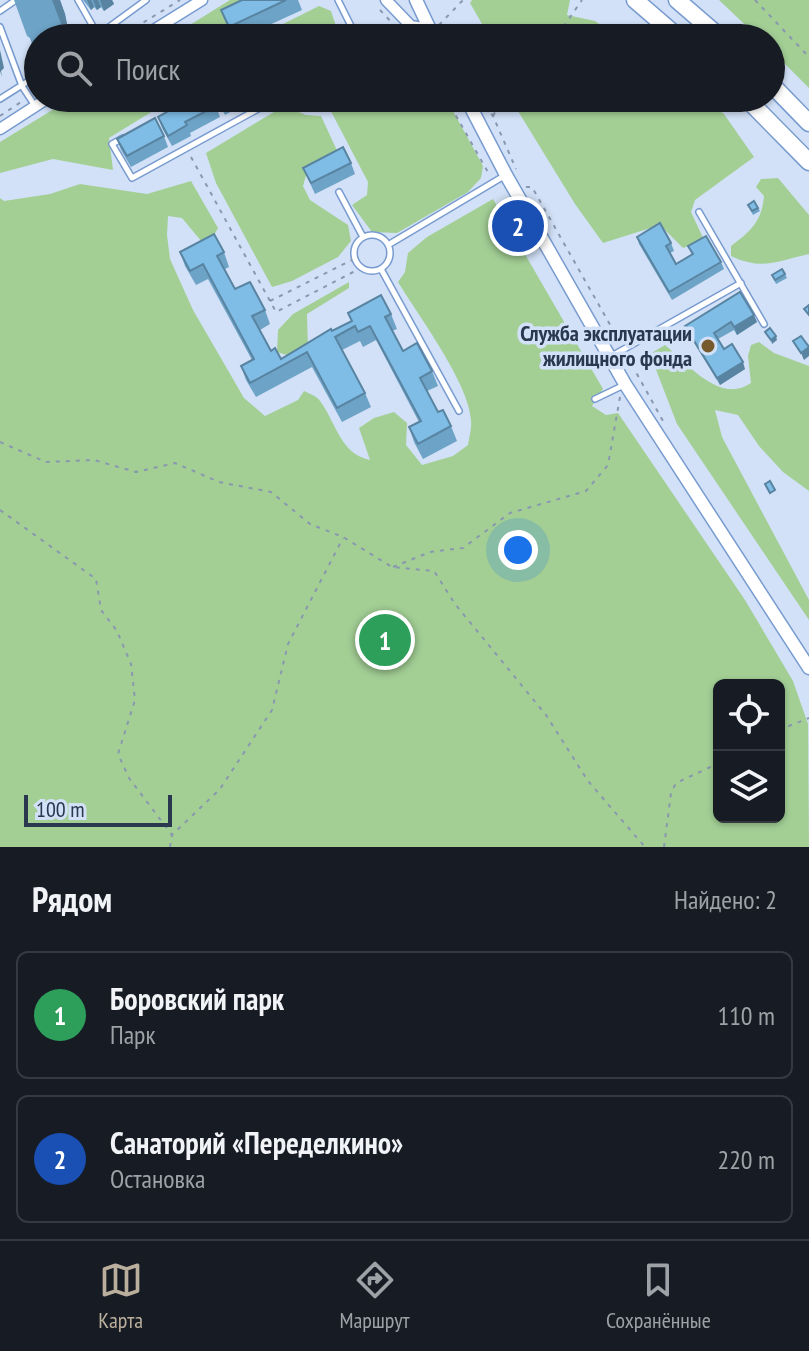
<!DOCTYPE html>
<html lang="ru">
<head>
<meta charset="utf-8">
<style>
  body { margin:0; font-family:"PT Sans Narrow",sans-serif; background:#20242c; color:#f1f3f6 }
  .controls { position:absolute; right:24px; bottom:24px; display:grid; overflow:hidden; border-radius:12px; box-shadow:0 2px 6px #0004 }
  .controls button { width:72px; height:72px; display:grid; place-items:center; padding:0; border:0; border-bottom:2px solid #363941; background:#171b24; color:#f1f3f6; font:40px sans-serif }
  .scale { position:absolute; left:24px; bottom:20px; width:148px; box-sizing:border-box; padding-left:8px; border:4px solid #29384e; border-top:0; font-size:22px; line-height:28px; white-space:nowrap; color:#29384e; -webkit-text-stroke:6px #d2e1f7; paint-order:stroke }
  .you { position:absolute; left:518px; top:550px; width:28px; height:28px; margin:-20px; border:6px solid #fff; border-radius:50%; background:#1a73e8; box-shadow:0 0 0 12px #1a73e833 }
  .badge { display:grid; place-items:center; width:52px; height:52px; border-radius:50%; background:#baae9c; color:#fff; font-size:26px; font-weight:700 }
  .pin { position:absolute; translate:-50% -50%; border:4px solid #fff; box-shadow:0 2px 8px #0006 }
  .list { margin:0; padding:0; list-style:none }
  h2 { display:flex; justify-content:space-between; align-items:center; height:104px; margin:0; padding:0 32px; font-size:34px }
  h2 small { font-size:26px; font-weight:400; color:#9ea1a6 }
  .list li { display:grid; grid-template-columns:52px 1fr auto; gap:24px; align-items:center; box-sizing:border-box; height:128px; margin:0 16px 16px; padding:0 16px; border:2px solid #363941; border-radius:12px }
  .list b { display:block; font-size:30px; white-space:nowrap }
  .list p { margin:0; font-size:26px; white-space:nowrap; color:#9ea1a6 }
  .list em { font-size:26px; font-style:normal; color:#9ea1a6 }
  .icon { flex:none; width:44px; height:44px; fill:none; stroke:currentColor; stroke-width:2; stroke-linecap:round; stroke-linejoin:round }
  .map { position:relative; flex:none; width:809px; height:847px; overflow:hidden }
  .search { position:absolute; background:#171b24; box-shadow:0 2px 6px #0004; left:24px; right:24px; top:24px; height:88px; display:flex; align-items:center; gap:20px; box-sizing:border-box; padding:0 28px; border-radius:44px; color:#9ea1a6; font-size:30px }
  .sheet { height:392px; background:#171b24 }
  nav { display:flex; justify-content:space-around; align-items:center; box-sizing:border-box; height:112px; border-top:2px solid #363941; background:#171b24; font-size:22px; color:#9ea1a6 }
  nav a { display:grid; justify-items:center; gap:4px }
  nav .on { color:#baae9c }
  .map>svg:first-child { display:block }
  .green { fill:#a3cf95; fill-rule:evenodd }
  .lines { fill:none; stroke-linecap:round; stroke-linejoin:round }
  .service-casing { stroke:#789bcf; stroke-width:8 }
  .minor-casing { stroke:#789bcf; stroke-width:13 }
  .tertiary-casing { stroke:#789bcf; stroke-width:15 }
  .primary-casing { stroke:#789bcf; stroke-width:19 }
  .path { stroke:#8998ae; stroke-width:2; stroke-dasharray:4 6; stroke-linecap:butt }
  .service { stroke:#fff; stroke-width:5 }
  .minor { stroke:#fff; stroke-width:10 }
  .tertiary { stroke:#fff; stroke-width:12 }
  .primary { stroke:#fff; stroke-width:16 }
  .wall { fill:#6da3c6 }
  .shaded-wall { fill:#5984a1 }
  .building { fill:#7fbde6; stroke:#5984a1; stroke-width:2 }
  .poi-dot { fill:#765a2d; stroke:#d2e1f7; stroke-width:3 }
  .labels { text-anchor:middle; dominant-baseline:central; stroke-width:7; stroke-linejoin:round; paint-order:stroke }
  .poi-label { font-size:22px; font-weight:bold; fill:#29384e; stroke:#d2e1f7; text-anchor:end }
</style>
</head>
<body>
<div class="map">
<svg width="809" height="847" viewBox="0 0 809 847">
  <rect width="100%" height="100%" fill="#d2e1f7"/>
  <path class="green" d="M230 0H264L246 9 213 34V38H169Z
    M472 0H570L567 15 595 21 620 38H490L470 3Z
    M719 0H809V88L771 50V38H759Z
    M319 6 331 11 340 38H294L286 34 280 38H255Z
    M72 98H174L109 138 113 170 53 159 0 173V142Z
    M324 98H446L483 166 481 178 468 192 397 233 372 232 352 205 367 195 368 182Z
    M510 98H702L724 114 754 157 695 200 691 212 704 240 683 248 660 225 603 243 575 204Z
    M284 106 306 115 321 116 340 157 307 172 303 186 310 200 348 225 351 241 338 257 292 281 272 287 216 183 206 153Z
    M778 178 809 215V254C777 261 763 271 731 256V246C751 231 762 221 764 196L756 187 761 179Z
    M191 181 218 228 207 248 182 218 168 216 167 235 170 259 193 310 244 398 265 416 298 400 304 391C310 394 317 396 320 401 336 422 340 454 370 460L359 428 374 418 394 412 407 423 406 445 422 465 453 456 468 445C469 437 472 428 471 420 469 383 418 315 398 282L405 272 408 253 427 237 493 199 603 389 592 406 606 415 618 413 745 600 793 681 808 724 809 847H0V198L4 201 50 194 80 184 147 194ZM719 685H779V817H719Z
    M349 282V288L307 314 308 349 290 356 277 352 278 330 293 314Z
    M759 342 774 353 809 366V491L783 472 759 446 738 415 715 410 722 437 809 600V620L677 424 650 354 665 345C687 363 720 405 751 383L748 356 751 345Z"/>
  <g class="lines">
    <g class="service-casing">
      <path id="service" d="M78 0 99 37
        M338 0 357 38
        M0 11 16 0
        M0 27 22 86 35 106
        M94 38 146 0
        M388 38 410 26
        M0 99 38 75
        M123 138 112 144 132 178 278 98
        M339 192 363 237
        M699 212 764 324
        M354 253a18 18 0 1 1 36 0a18 18 0 1 1-36 0Z
        M388 245 504 176
        M381 269 459 411
        M610 357 741 283
        M595 399 624 385"/>
    </g>
    <g class="minor-casing">
      <path id="minor" d="M386 0 411 26 429 29
        M141 38 202 0
        M0 129 48 98"/>
    </g>
    <g class="tertiary-casing">
      <path id="tertiary" d="M416 0 434 38
        M466 98 506 175 625 384 809 668"/>
    </g>
    <g class="primary-casing">
      <path id="primary" d="M635 0 679 38
        M677 0 721 38
        M771 84 809 123
        M746 98 809 162"/>
    </g>
    <path class="path" d="M755 0 809 57
      M380 10 395 26
      M439 25 463 0
      M441 25 448 38
      M118 38 180 0
      M547 38 564 26 582 0
      M446 98 489 174
      M479 98 493 116 516 169
      M0 116 24 100
      M493 116 503 98
      M191 157 276 312 361 268
      M526 187H532L621 344
      M270 301 354 259
      M627 356 663 421
      M0 442 46 462 94 460 136 472 175 463 219 482 271 492 310 524 343 537 392 567 434 571 455 604 546 715 588 781 645 847
      M0 510 96 579 101 610 117 631 131 664 135 700 118 754 129 778 172 835
      M393 567 430 552 463 548 510 513 586 491 608 465 620 397
      M779 730 809 718
      M170 847 172 835 220 789 272 710 288 644 343 538
      M664 847 671 793 676 783 719 763"/>
    <use href="#service" class="service"/>
    <use href="#minor" class="minor"/>
    <use href="#tertiary" class="tertiary"/>
    <use href="#primary" class="primary"/>
  </g>
  <path class="wall" d="M14 0H60L65 14 68 29 65 32 66 37 38 38V43L32 44 30 38 27 36Z
    M83 0H112L114 4 104 11 101 7 97 10 94 7 91 10Z
    M242 0H298L302 10 241 38H232L221 10Z
    M216 98H255L225 115Z
    M216 106 220 117 190 133 191 136 172 146 162 128 158 117Z
    M164 136 168 147 131 167 121 150 117 139Z
    M351 163 355 174 315 194 303 168Z
    M748 205 758 208 760 211 753 215Z
    M637 237 671 243 674 251 670 253 676 264 692 255 688 246 721 262 724 269 672 300 639 244Z
    M180 252H224L229 267 225 269 235 289 265 310 270 324 260 330 271 351 281 359 351 321 348 313 391 314 397 329 392 331 403 351 432 371 438 386 427 391 438 412 451 426 457 441 423 459 414 442 409 427 419 422 376 340 363 347 360 341 342 350 365 393 371 407 342 422 312 367 256 397 246 380 241 366 252 360 208 279 196 285 185 266Z
    M785 274 787 278 776 284 772 275Z
    M740 292 757 322 737 335 734 330 718 339 724 349 745 369 720 385 688 333 685 326Z"/>
  <path class="shaded-wall" d="M52 0H60L65 14 68 29 65 32 66 37Z
    M87 0H91L94 7 91 10Z
    M93 0H98L101 7 97 10Z
    M100 0H112L114 4 104 11Z
    M0 50 4 68 1 71 2 77 0 71Z
    M754 315 757 322 737 335 734 327Z
    M776 336 777 340 772 344 771 340Z
    M809 347V356L804 360 801 353Z
    M743 362 745 369 720 385 717 378Z"/>
  <path class="building" d="M242 0H286L229 27 221 10Z
    M288 32 292 38H278Z
    M192 98H211L216 106 185 122 187 125 168 136 158 117Z
    M218 98H231L221 104Z
    M155 118 164 136 127 156 117 139Z
    M343 147 351 163 311 183 303 168Z
    M754 201 758 208 752 211 748 205Z
    M660 223 671 243 666 246 676 264 693 254 688 246 706 236 721 262 669 292 637 237Z
    M214 234 224 252 217 256 235 289 250 282 265 310 252 316 271 351 275 348 281 359 331 329 332 331 352 321 348 313 381 295 391 314 385 317 403 351 417 343 432 371 420 378 438 412 443 410 451 426 418 444 409 427 421 421 370 326 358 332 355 326 335 337 365 393 337 408 307 352 250 383 241 366 254 359 203 264 190 271 180 252Z
    M782 269 785 274 775 280 772 275Z
    M740 292 754 315 734 327 731 322 714 333 724 349 732 344 743 362 717 378 685 326Z
    M809 305V315L804 309Z
    M770 328 776 336 771 340 765 332Z
    M801 336 809 347 801 353 793 341Z
    M770 481 775 490 770 493 765 484Z"/>
  <circle class="poi-dot" cx="708" cy="346" r="8"/>
  <g class="labels">
    <g class="poi-label">
      <text x="692" y="333">Служба эксплуатации<tspan x="692" dy="25">жилищного фонда</tspan></text>
    </g>
  </g>
</svg>
<div class="controls">
<button><svg class="icon" aria-label="locate" viewBox="0 0 24 24"><circle cx="12" cy="12" r="6"/><path d="M12 2v4M12 18v4M2 12h4M18 12h4"/></svg></button>
<button><svg class="icon" aria-label="layers" viewBox="0 0 24 24"><path d="M12 4l9 5-9 5-9-5zM3 14l9 5 9-5"/></svg></button>
</div>
<div class="scale">100 m</div>
<div class="you"></div>
<div class="pin badge" style="left:385px;top:640px;background:#2e9e5b">1</div>
<div class="pin badge" style="left:518px;top:226px;background:#1a4fb4">2</div>
<div class="search"><svg class="icon" aria-label="search" viewBox="0 0 24 24"><circle cx="10" cy="10" r="6"/><path d="M15 15l6 6"/></svg>Поиск</div>
</div>
<section class="sheet">
<h2>Рядом<small>Найдено: 2</small></h2>
<ul class="list">
<li><span class="badge" style="background:#2e9e5b">1</span><div><b>Боровский парк</b><p>Парк</p></div><em>110 m</em></li>
<li><span class="badge" style="background:#1a4fb4">2</span><div><b>Санаторий «Переделкино»</b><p>Остановка</p></div><em>220 m</em></li>
</ul>
</section>
<nav>
<a class="on"><svg class="icon" aria-label="map" viewBox="0 0 24 24"><path d="M3 6l6-2 6 2 6-2v14l-6 2-6-2-6 2zM9 4v14M15 6v14"/></svg>Карта</a>
<a><svg class="icon" aria-label="directions" viewBox="0 0 24 24"><path d="M12 3l9 9-9 9-9-9zM9 14v-3h6M13 9l2 2-2 2"/></svg>Маршрут</a>
<a><svg class="icon" aria-label="saved" viewBox="0 0 24 24"><path d="M7 4h10v16l-5-4-5 4z"/></svg>Сохранённые</a>
</nav>
</body>
</html>
